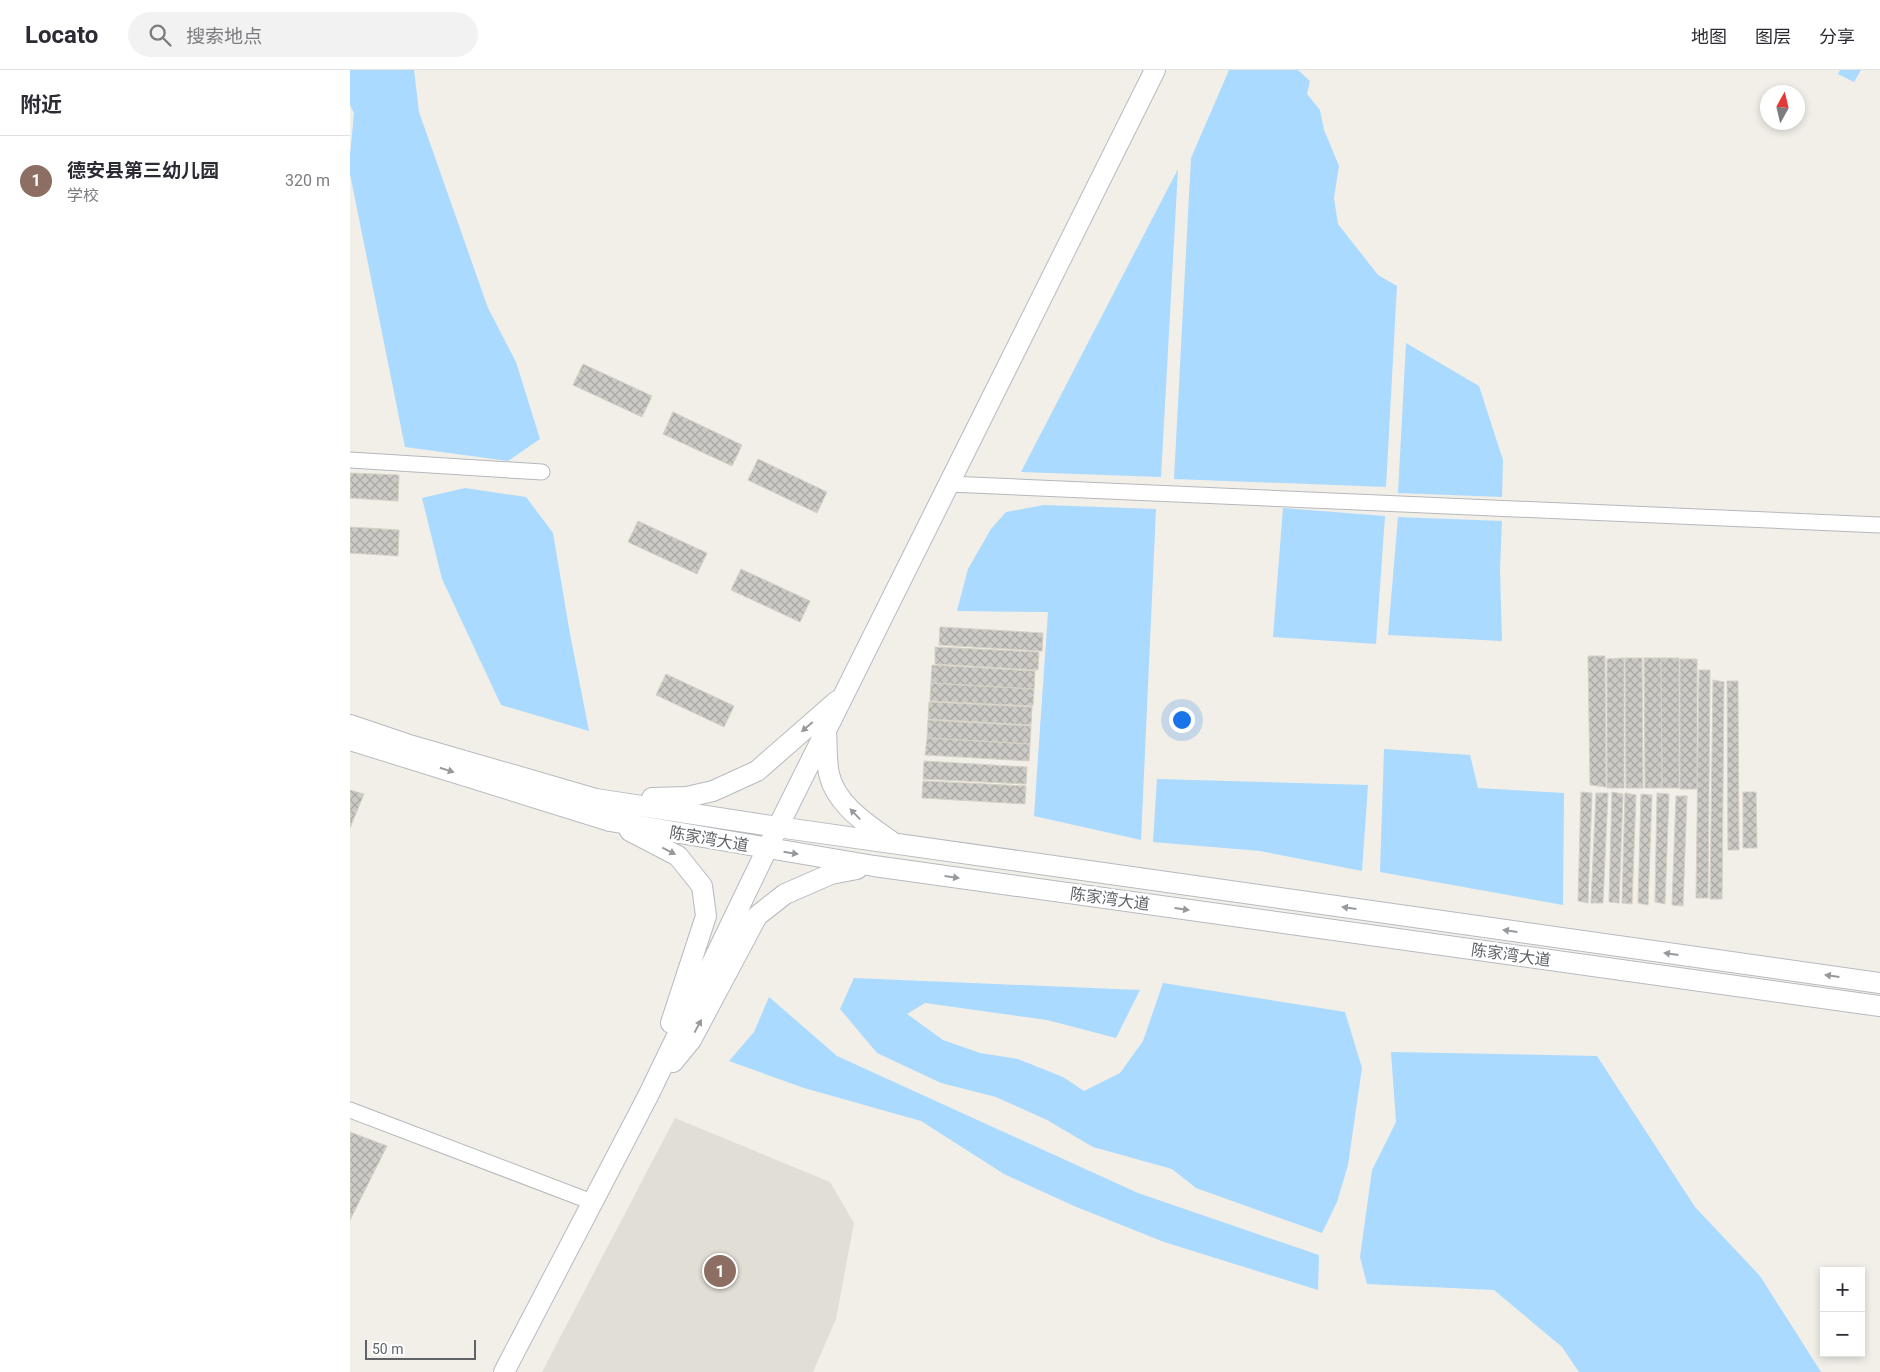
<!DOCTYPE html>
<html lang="zh">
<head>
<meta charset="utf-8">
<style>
  body { margin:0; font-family:Roboto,"Noto Sans SC",sans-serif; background:#f2f2f3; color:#2b2b33 }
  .controls { position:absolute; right:15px; bottom:15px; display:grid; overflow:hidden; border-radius:0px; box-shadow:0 2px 8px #0003 }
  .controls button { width:45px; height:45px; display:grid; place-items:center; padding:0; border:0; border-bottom:1px solid #e1e1e2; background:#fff; color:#2b2b33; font:25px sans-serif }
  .compass { position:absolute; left:1410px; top:15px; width:45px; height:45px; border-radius:50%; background:#fff; box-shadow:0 2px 8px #0003; rotate:8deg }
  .scale { position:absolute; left:15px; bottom:12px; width:111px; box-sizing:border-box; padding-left:5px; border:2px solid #5f6368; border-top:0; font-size:14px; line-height:18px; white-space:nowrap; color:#5f6368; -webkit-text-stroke:4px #fff; paint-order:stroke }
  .you { position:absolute; left:831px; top:649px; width:18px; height:18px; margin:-12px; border:4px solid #fff; border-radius:50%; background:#1a73e8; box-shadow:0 0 0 8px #1a73e833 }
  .badge { display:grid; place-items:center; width:32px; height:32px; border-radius:50%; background:#db2777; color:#fff; font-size:16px; font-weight:700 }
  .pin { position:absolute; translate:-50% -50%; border:2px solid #fff; box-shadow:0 1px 5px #0006 }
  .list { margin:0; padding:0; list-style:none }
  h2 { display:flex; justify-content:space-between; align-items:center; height:65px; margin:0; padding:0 20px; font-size:21px }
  h2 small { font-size:16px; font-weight:400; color:#7c7c81 }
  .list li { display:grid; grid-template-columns:32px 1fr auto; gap:15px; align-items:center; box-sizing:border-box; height:90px; padding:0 20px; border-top:1px solid #e1e1e2 }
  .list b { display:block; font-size:19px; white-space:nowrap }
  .list p { margin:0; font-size:16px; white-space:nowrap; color:#7c7c81 }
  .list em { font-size:16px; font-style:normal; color:#7c7c81 }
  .icon { flex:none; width:28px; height:28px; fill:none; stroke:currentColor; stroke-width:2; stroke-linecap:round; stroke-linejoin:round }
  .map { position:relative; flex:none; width:1530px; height:1302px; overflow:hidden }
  header { display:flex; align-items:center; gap:30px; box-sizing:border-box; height:70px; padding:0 25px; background:#fff; border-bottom:1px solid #e1e1e2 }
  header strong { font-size:24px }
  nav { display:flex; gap:28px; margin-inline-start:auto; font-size:18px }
  .search { width:350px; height:45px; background:#f2f2f3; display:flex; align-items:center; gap:12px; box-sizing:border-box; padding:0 18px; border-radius:28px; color:#7c7c81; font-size:19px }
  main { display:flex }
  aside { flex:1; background:#fff }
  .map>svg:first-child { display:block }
  .education { fill:#e1ded6 }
  .water { fill:#aadaff }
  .building { fill:url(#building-cross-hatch); stroke:#d6d1c6 }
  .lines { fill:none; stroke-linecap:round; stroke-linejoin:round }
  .minor-casing { stroke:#b5b8bc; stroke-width:17 }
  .secondary-casing { stroke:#b6babf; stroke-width:22 }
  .minor { stroke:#fff; stroke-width:15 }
  .secondary { stroke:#fff; stroke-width:20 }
  .oneway { fill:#979a9d }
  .labels { text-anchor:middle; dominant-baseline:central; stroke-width:5; stroke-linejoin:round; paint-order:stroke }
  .street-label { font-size:16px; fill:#5f6368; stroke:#fff }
</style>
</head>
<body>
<header>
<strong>Locato</strong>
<div class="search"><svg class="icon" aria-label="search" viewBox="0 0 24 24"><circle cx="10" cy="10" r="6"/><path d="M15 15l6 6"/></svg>搜索地点</div>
<nav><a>地图</a><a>图层</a><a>分享</a></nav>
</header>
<main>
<aside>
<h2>附近<small></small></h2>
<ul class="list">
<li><span class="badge" style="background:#8d6e63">1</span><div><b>德安县第三幼儿园</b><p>学校</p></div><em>320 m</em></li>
</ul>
</aside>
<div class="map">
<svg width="1530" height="1302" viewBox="0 0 1530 1302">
  <defs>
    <pattern id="building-cross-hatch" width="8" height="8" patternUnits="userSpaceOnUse" patternTransform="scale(1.25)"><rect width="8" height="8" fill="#cccac5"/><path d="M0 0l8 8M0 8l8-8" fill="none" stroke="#a9a8a4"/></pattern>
  </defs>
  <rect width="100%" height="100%" fill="#f1efe8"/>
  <path class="education" d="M325 1048 480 1112 504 1153 486 1249 463 1302H192Z"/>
  <path class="water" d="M0 0H64L69 42 138 238 166 292 190 369 158 391 55 377 0 104V85L4 43 0 35Z
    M879 0H948L960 11 957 24 970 40 974 60 989 96 984 128 988 154 1028 205 1047 216 1036 417 824 409 841 88Z
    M1490 0H1511L1504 12 1488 4Z
    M828 99 811 407 671 402Z
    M1056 273 1129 316 1153 390 1152 427 1048 423Z
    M115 418 176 427 203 463 220 564 239 661 151 635 92 509 72 428Z
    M694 435 806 439 791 770 684 746 698 542 607 541 618 499 641 459 656 442Z
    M933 438 1035 446 1026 574 923 567Z
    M1048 447 1152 451 1150 499 1152 571 1038 565Z
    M1034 679 1120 685 1128 718 1214 723 1213 835 1030 802Z
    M807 709 1018 715 1012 801 910 781 803 772Z
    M504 908 790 920 766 968 697 950 575 933 557 944 593 970 630 983 668 989 713 1007 734 1021 770 1003 793 971 813 913 995 942 1012 998 998 1095 987 1132 972 1163 846 1118 822 1099 743 1077 697 1050 646 1027 591 1013 527 983 490 939Z
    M419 927 487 986 788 1123 969 1185 968 1220 814 1172 724 1136 654 1104 571 1051 454 1018 379 991 404 962Z
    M1041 982 1247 986 1345 1137 1410 1206 1471 1302H1229L1212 1277 1144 1220 1017 1214 1010 1187 1022 1100 1046 1052Z"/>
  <path class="building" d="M233 294 302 326 292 347 223 315Z
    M323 342 392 375 382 396 313 364Z
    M408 389 477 422 467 443 398 410Z
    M0 403 49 405 48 431 0 428Z
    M288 451 357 483 347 504 278 472Z
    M0 457 49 460 48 486 0 483Z
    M391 499 460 531 450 552 381 520Z
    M590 557 693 563 692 581 589 575Z
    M585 577 689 582 688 600 585 594Z
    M1238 586H1255L1256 717 1240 715Z
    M1274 588V718H1257V589Z
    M1275 588H1292L1293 718H1276Z
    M1294 588H1311L1312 718H1295Z
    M1311 588H1329V718H1312Z
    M1330 589H1347V719H1330Z
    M582 595 685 601 684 619 581 613Z
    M1349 600H1360L1358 828H1346Z
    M316 604 384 636 374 657 306 625Z
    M1363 610 1374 612 1372 829H1360Z
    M1377 611H1388L1389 780H1378Z
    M581 613 684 619 683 636 580 631Z
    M579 632 682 637 681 655 578 649Z
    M578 650 681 656 680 674 577 668Z
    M577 668 680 674 679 691 575 685Z
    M574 691 677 697 676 714 573 709Z
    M573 711 676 716 675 734 572 728Z
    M0 720 14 724 0 758Z
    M1231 722 1242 723 1238 833 1228 831Z
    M1262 722 1273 724 1269 833 1259 832Z
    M1393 722H1406L1407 778H1393Z
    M1246 723H1258L1253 833H1241Z
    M1275 723 1286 725 1282 834 1272 833Z
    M1307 723 1319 724 1315 834 1305 832Z
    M1291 724 1302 725 1298 835 1288 833Z
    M1326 726H1337L1333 836 1322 835Z
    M0 1062 37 1076 0 1150Z"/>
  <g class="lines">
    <g class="minor-casing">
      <path id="minor" d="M0 390 192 402
        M599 414 1530 455
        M0 1040 242 1132"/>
    </g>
    <g class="secondary-casing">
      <path id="secondary" d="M0 655 56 674 246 729 428 757 1530 913
        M476 660C477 674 476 690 479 704 486 735 517 754 542 772
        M0 670 260 751 524 796 1530 936
        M302 728 337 727 363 721 407 701 487 631
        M280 761 328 786 352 816 356 846 321 953
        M323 992 341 970 407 846 435 824 481 804 507 799
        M154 1302 299 1024 417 779 805 0"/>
    </g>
    <use href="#minor" class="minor"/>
    <use href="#secondary" class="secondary"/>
  </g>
  <defs><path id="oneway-solid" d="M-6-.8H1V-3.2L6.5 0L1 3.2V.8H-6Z" transform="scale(1.25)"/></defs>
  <g class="oneway">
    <use href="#oneway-solid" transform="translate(457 657) rotate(139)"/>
    <use href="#oneway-solid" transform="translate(97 700) rotate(17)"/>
    <use href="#oneway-solid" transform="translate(505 744) rotate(-134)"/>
    <use href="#oneway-solid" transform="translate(319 781) rotate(27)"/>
    <use href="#oneway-solid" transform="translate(441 783) rotate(9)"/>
    <use href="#oneway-solid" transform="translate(602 807) rotate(8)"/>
    <use href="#oneway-solid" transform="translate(999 838) rotate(-172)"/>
    <use href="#oneway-solid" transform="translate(832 839) rotate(8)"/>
    <use href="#oneway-solid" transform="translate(1160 861) rotate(-172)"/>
    <use href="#oneway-solid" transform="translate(1321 884) rotate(-172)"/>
    <use href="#oneway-solid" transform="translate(1482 906) rotate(-172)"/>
    <use href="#oneway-solid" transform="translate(348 956) rotate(-62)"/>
  </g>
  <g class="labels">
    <g class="street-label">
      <text transform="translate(359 769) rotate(10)">陈家湾大道</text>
      <text transform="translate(760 829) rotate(8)">陈家湾大道</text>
      <text transform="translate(1161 885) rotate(8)">陈家湾大道</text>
    </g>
  </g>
</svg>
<div class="controls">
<button>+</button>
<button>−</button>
</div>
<svg class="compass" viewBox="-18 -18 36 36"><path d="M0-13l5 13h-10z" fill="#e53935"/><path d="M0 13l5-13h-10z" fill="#7c7c81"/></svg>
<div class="scale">50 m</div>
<div class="you"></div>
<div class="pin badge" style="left:370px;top:1201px;background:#8d6e63">1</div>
</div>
</main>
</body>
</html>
